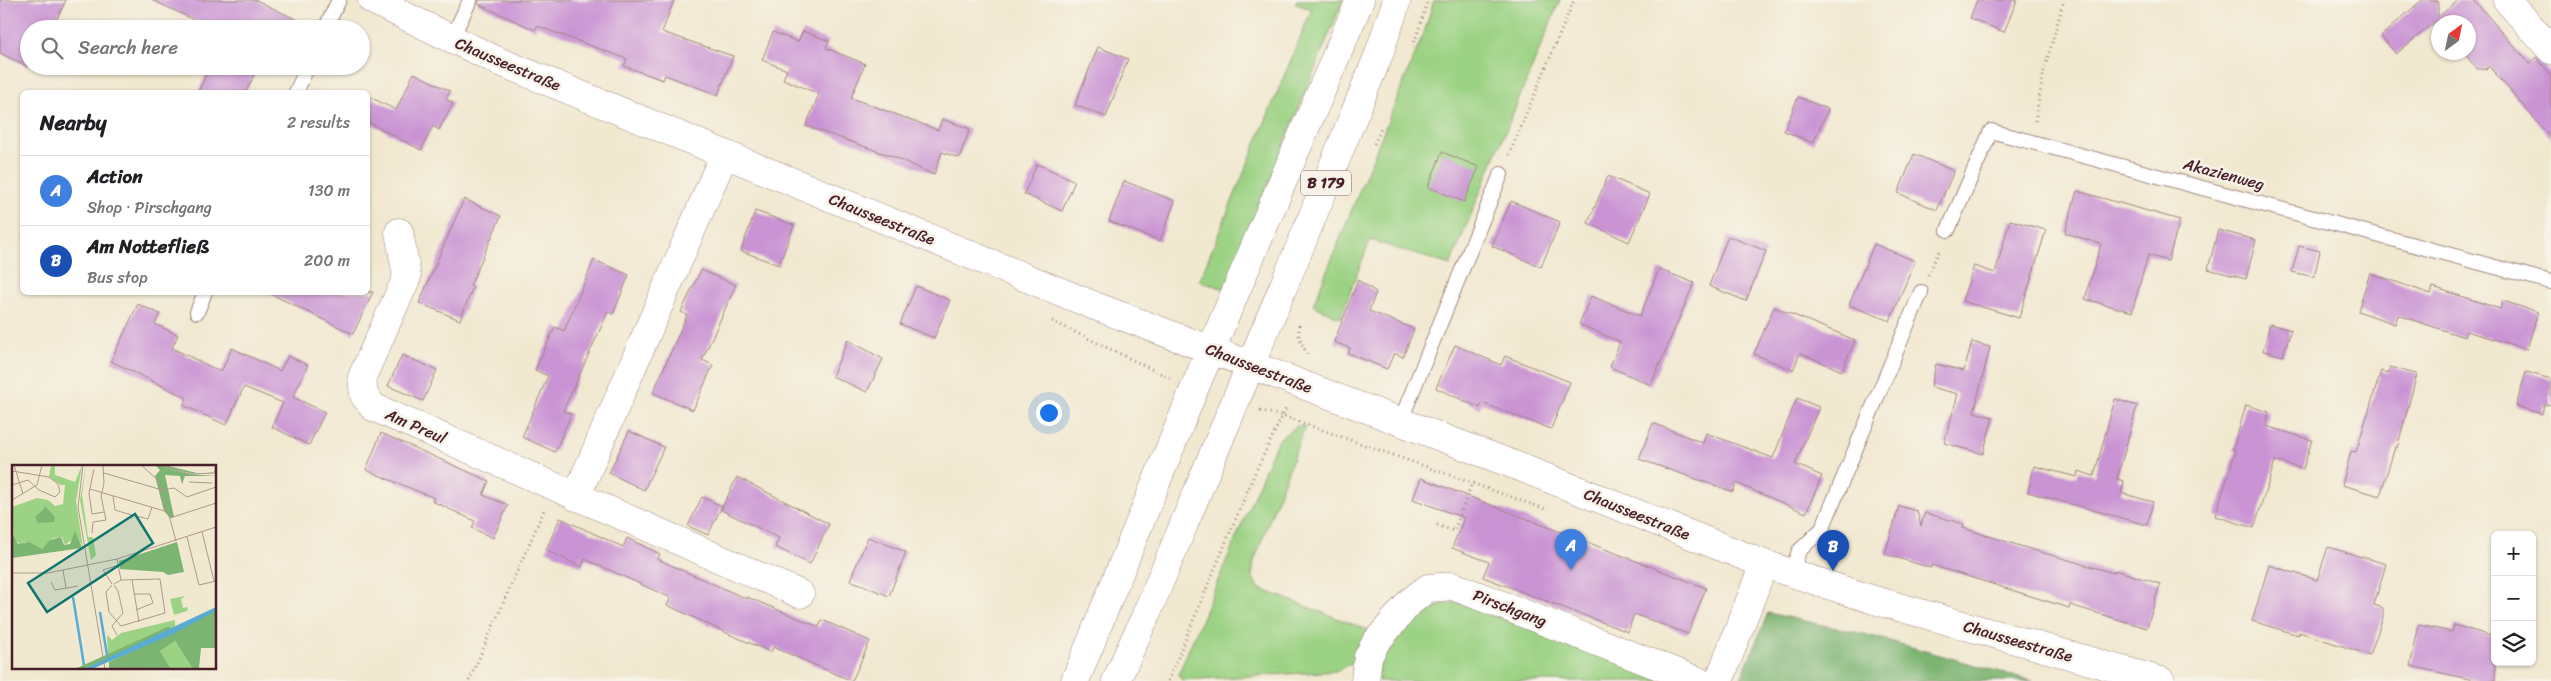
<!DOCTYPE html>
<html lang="en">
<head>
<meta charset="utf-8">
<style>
  body { margin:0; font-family:Sriracha,sans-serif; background:#f6f6f6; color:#202124 }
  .controls { position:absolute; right:15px; bottom:15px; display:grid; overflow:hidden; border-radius:8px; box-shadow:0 1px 4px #0004 }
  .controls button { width:45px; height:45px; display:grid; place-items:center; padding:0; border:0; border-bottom:1px solid #e0e0e0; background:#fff; color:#202124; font:25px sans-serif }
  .compass { position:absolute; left:2431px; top:15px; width:45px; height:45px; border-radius:50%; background:#fff; box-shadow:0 1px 4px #0004; rotate:33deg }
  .you { position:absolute; left:1048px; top:412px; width:18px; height:18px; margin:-12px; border:4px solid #fff; border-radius:50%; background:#1a73e8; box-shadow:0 0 0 8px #1a73e833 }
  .badge { display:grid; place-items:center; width:32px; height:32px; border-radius:50%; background:#d1495b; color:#fff; font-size:16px; font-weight:700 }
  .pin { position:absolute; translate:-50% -41px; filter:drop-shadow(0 1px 2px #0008) }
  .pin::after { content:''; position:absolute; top:26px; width:18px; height:15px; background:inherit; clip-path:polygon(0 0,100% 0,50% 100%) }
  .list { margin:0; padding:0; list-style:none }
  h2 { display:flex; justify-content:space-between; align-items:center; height:65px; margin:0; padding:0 20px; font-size:21px }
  h2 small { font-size:16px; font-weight:400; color:#757577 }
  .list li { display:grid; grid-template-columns:32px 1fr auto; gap:15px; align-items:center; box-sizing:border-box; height:70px; padding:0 20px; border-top:1px solid #e0e0e0 }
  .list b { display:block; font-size:19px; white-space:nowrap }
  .list p { margin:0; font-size:16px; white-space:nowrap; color:#757577 }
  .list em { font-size:16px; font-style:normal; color:#757577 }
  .icon { flex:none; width:28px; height:28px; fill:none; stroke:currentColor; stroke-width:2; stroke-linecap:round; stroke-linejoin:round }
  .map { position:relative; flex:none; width:2551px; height:681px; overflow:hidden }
  .search { position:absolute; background:#fff; box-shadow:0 1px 4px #0004; left:20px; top:20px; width:350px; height:55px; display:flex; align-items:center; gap:12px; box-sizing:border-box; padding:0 18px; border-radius:28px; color:#757577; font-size:19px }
  .panel { position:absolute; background:#fff; box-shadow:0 1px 4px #0004; left:20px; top:90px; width:350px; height:205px; border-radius:8px }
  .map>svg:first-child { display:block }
  .green { fill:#9bd283; stroke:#727857 }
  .forest { fill:#7cb471; stroke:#636a4e }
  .building { fill:#ca94d4 }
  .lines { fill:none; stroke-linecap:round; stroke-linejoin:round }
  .service-casing { stroke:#9e847e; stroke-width:16 }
  .minor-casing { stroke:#9e847e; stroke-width:29 }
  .secondary-casing { stroke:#9e847e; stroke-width:29 }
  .primary-casing { stroke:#9e847e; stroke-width:29 }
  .path { stroke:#9e847e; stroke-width:3; stroke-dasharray:1 4; stroke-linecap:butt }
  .service { stroke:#fff; stroke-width:14 }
  .minor { stroke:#fff; stroke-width:28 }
  .secondary { stroke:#fff; stroke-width:28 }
  .primary { stroke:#fff; stroke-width:28 }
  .labels { text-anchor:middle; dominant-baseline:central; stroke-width:5; stroke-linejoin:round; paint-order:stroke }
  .shield { fill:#f7f3e8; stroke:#7e5f64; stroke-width:1 }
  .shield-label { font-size:15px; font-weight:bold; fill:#4a1f2b }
  .street-label { font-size:16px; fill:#4a1f2b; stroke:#f7f3e8 }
  .inset-river { fill:none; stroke:#58acd4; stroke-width:2.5 }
  .inset-road { fill:none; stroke:#ae988e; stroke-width:1 }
  .view { fill:#0f766e; fill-opacity:0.15; stroke:#0f766e; stroke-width:2.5 }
  .inset-edge { fill:none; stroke:#4a1f2b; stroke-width:2.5 }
</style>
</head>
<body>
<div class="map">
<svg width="2551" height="681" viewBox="0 0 2551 681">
  <rect width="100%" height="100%" fill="#f7f3e8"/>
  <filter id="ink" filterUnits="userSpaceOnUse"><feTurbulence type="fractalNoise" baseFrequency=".02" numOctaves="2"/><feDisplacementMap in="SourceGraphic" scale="10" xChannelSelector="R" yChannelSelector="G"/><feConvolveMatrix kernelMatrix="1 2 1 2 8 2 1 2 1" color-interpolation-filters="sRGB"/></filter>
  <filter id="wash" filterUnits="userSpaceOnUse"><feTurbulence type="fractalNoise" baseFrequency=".0096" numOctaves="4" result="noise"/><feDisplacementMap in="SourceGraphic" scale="20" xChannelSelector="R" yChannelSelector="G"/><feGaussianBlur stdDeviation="1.12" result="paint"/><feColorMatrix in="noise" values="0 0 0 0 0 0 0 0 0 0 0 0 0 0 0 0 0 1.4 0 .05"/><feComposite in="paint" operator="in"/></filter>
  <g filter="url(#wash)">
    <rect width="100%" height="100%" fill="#f1e8d0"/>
    <path class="green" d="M1297 0H1343L1225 289 1199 281 1312 9 1295 4Z
      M1434 0H1560L1450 265 1370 240 1340 318 1313 305 1425 30Z
      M1297 426H1305L1254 561 1252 576 1258 588 1368 630 1352 662 1338 671 1182 680 1178 675 1275 446 1281 437Z
      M1445 603H1461L1668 681H1378C1378 676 1378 670 1380 665 1386 645 1426 611 1445 603Z"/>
    <path class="forest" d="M1768 613 1868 635 2033 681H1740Z"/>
    <g id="blocks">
      <path class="building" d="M0 0H66L52 29H29V67L0 53Z
        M152 0H256L316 29H214Z
        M479 0H674L662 32 733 56 718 95 665 75 663 80 624 66 627 59 537 26 535 30 478 4Z
        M1977 0H2017L2004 32 1970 18Z
        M2422 0H2438V17L2459 0H2474L2529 63 2536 57 2551 75V138L2489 66 2486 69H2477L2463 52H2468V22L2438 24 2436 21 2396 54 2381 36Z
        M803 31 829 41 826 48 865 64 851 98 938 130 942 119 970 129 959 158 942 152 934 175 897 158 806 126 819 94 783 79 787 70 762 60 773 32 798 42Z
        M1098 47 1128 59 1106 117 1075 105Z
        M210 66H240L255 73 246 92H198Z
        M414 73 450 91 446 99 453 103 439 130 433 126 421 150 368 122V96L396 110Z
        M1798 97 1828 109 1813 143 1784 131Z
        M1442 152 1479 167 1464 202 1428 187Z
        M1914 154 1954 171 1937 210 1898 193Z
        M1037 164 1075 181 1062 211 1024 194Z
        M1608 176 1650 194 1629 242 1588 223Z
        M1124 181 1175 201 1160 241 1109 221Z
        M2077 191 2180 220 2168 261 2148 255 2132 312 2085 299 2101 244 2065 233Z
        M464 199 501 216 470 286 473 287 460 320 419 303Z
        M1511 201 1560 222 1541 267 1492 246Z
        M755 211 794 225 779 265 741 251Z
        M2010 220 2046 230 2019 318 1962 301 1974 266 1995 273Z
        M2218 230 2256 240 2246 279 2208 269Z
        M1728 236 1766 251 1746 301 1709 286Z
        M1874 244 1915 261 1890 321 1849 305Z
        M2299 246 2320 251 2314 277 2292 272Z
        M594 260 629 275 613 314 608 312 563 411 571 414 555 452 522 437 548 376 535 370 555 327 564 331Z
        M1659 269 1694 283 1651 385 1610 367 1620 342 1579 324 1591 296 1640 316Z
        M701 270 736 285 702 360 713 365 693 410 653 393 687 315 681 312Z
        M2370 273 2431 294 2433 287 2500 309 2503 301 2538 312 2527 349 2466 331 2464 337 2398 315 2395 324 2358 311Z
        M1358 280 1376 292 1369 311 1414 329 1403 357 1394 353 1387 369 1348 353 1350 348 1334 342Z
        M916 286 950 300 934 338 900 324Z
        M267 292H373L353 334Z
        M138 304 160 314 155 324 178 335 172 348 221 372 232 348 280 371 288 356 308 365 293 397 325 412 309 445 272 427 283 403 244 387 226 425 183 405 187 398 111 361Z
        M1774 307 1855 340 1842 371 1800 353 1793 370 1754 354Z
        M2270 324 2291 330 2283 356 2263 351Z
        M848 340 883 359 867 392 832 376Z
        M1972 342 1990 347 1974 412 1993 417 1983 454 1944 443 1958 394 1931 387 1936 364 1964 371Z
        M1455 345 1501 365 1505 356 1570 382 1551 429 1482 403 1480 408 1436 388Z
        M402 355 437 370 423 401 388 386Z
        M2390 367 2417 374 2397 448 2395 447 2380 496 2342 485 2351 451 2356 452 2381 371 2388 373Z
        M2526 372 2551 379V405L2544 404 2542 414 2516 406Z
        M1797 398 1819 407 1795 464 1822 476 1806 513 1736 483 1733 492 1639 459 1653 423 1703 443 1706 433 1773 458Z
        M2115 399 2137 406 2117 479 2124 481 2121 493 2153 502 2147 525 2028 492 2034 466 2077 477 2078 471 2094 476Z
        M2246 405 2269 412 2266 426 2312 440 2303 469 2275 461 2254 528 2215 516 2236 451 2233 450Z
        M629 431 664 447 644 490 609 473Z
        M381 433 489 481 483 495 508 505 493 538 472 528 475 521 432 501 434 498 366 470Z
        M737 477 829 524 810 564 775 547 779 538 721 510Z
        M1421 478 1706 588 1688 634 1634 614 1628 632 1483 577 1489 562 1452 548 1464 518 1413 499Z
        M702 497 722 506 708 535 688 526Z
        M1899 506 1917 511 1921 526 1925 513 1964 524 1963 528 2030 549 2114 573 2115 570 2160 584 2147 628 2070 605 2069 608 1931 565V568L1885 554Z
        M560 518 623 547 627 538 660 554 657 559 747 599V597L819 627 822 620 870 641 852 681 773 647 771 652 731 635 667 605 671 598 585 559 582 567 546 550Z
        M868 537 906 552 889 596 850 580Z
        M2328 547 2386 564 2374 605 2383 608V617L2370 655 2299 632 2298 635 2252 621 2269 565 2317 580Z
        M2419 625 2452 632 2454 625 2495 637V681H2478L2410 666Z"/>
    </g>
  </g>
  <g filter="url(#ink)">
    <use href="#blocks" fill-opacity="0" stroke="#9e847e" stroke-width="1"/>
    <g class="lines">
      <g class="service-casing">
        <path id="service" d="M325 29 339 0
          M451 40 470 0
          M296 92 308 66
          M1948 230 1991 131 2551 282
          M197 312 205 292
          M1400 422 1501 174
          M1791 573 1799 551 1822 529 1921 292"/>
      </g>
      <g class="minor-casing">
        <path id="minor" d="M2507 0 2551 50
          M399 232 407 277 362 377 364 395 373 407 800 594
          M576 497 724 155
          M1365 681 1368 657 1376 642 1410 602 1428 588 1453 586 1698 681
          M1719 681 1764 564"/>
      </g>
      <g class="secondary-casing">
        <path id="secondary" d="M372 0 498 61 1095 306 1517 466 1764 564 1874 600 2161 681"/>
      </g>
      <g class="primary-casing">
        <path id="primary" d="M1075 681 1195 387 1360 0
          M1116 681 1145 617 1297 254 1379 54 1397 0"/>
      </g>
      <path class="path" d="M1413 47 1428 0
        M2035 121 2044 71 2064 0
        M1374 144 1381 129
        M1509 155 1574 0
        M1928 275 1940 249
        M1052 321 1170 378
        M1299 325V337L1308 357
        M1260 411 1283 416 1545 509
        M1437 525 1454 531 1472 483
        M469 681 544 510
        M1168 681 1254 475 1287 406"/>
      <use href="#service" class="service"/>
      <use href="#minor" class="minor"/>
      <use href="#secondary" class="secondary"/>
      <use href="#primary" class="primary"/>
    </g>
  </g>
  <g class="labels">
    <rect class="shield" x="1301" y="170.5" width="50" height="25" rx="4"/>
    <g class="shield-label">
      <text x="1326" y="183">B 179</text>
    </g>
    <g class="street-label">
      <text transform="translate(508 64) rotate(23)">Chausseestraße</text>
      <text transform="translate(2224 174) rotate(15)">Akazienweg</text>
      <text transform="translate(882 219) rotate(22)">Chausseestraße</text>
      <text transform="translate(1259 368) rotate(21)">Chausseestraße</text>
      <text transform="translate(416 426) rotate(24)">Am Preul</text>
      <text transform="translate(1637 514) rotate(22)">Chausseestraße</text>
      <text transform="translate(1510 608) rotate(21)">Pirschgang</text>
      <text transform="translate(2018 641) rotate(16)">Chausseestraße</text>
    </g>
  </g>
  <g transform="translate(12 465)">
    <rect width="204" height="204" fill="#f1e8d0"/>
    <path d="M39 0H43V10L63 17 70 0 64 36 71 83 68 77 61 74 53 80 50 72 41 73 30 84 13 77 8 79 2 74 0 42 25 33 36 35 43 41 51 39 53 20H49L37 12ZM74 0 70 30 76 72H81L84 90 79 95 68 35ZM173 131 169 134 171 143 176 142 175 146 162 150 158 134ZM163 155V163L160 165 157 161 96 189 95 170 100 175 109 168ZM163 176 181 204H159L148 186Z" fill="#9bd283"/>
    <path d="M143 0H152L189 9 202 7 204 0V7L192 9 178 8 150 2 177 9 204 11H173L170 19 168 11 153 10 162 52 158 53 152 46 143 11 148 5ZM31 39 43 52 42 57 26 58 23 52 33 43ZM63 66 70 83 0 93V68L6 79 17 77 30 84 38 75 49 72 52 80 58 79ZM165 77 172 107 156 110 151 107 108 104 107 96ZM204 146V183H189L187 203 195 204H181L163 176 148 186 159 204H97V197ZM157 161 160 165 147 171 72 204H63Z" fill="#7cb471"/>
    <path d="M204 142V146L161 169 80 204H72Z" fill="#58acd4"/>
    <path class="inset-river" d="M61 132 72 200M88 147 95 190"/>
    <path class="inset-road" d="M2 0 11 29M71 0 66 42 93 204M129 0 147 16 154 46M147 0 178 9 204 8M82 4 77 28 80 49 92 47M0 6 37 12 46 19 48 27 43 32 27 25 16 15 0 20M92 8 150 25 162 23 175 32 204 22M177 17 200 18M78 24 156 47 164 76M101 31 103 45 116 49 136 54 140 42M0 35 25 20 30 0M158 53 204 38M190 67 202 116M80 68 81 57 94 55 89 31 92 18 91 0M175 72 187 120 204 116M105 94 109 115M51 105 54 123M0 108H36L105 94 204 62M120 115 127 157M39 117 43 125 66 121M100 119 91 105 107 100M100 120 94 127 97 147 109 161 153 148 148 114 109 115 102 119M102 120 106 126 111 148 100 161 105 170M0 128V108M122 129H138L141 138 124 145"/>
    <path class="view" d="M123 49 141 78 35 147 16 118Z"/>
    <rect width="204" height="204" class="inset-edge"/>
  </g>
</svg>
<div class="controls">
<button>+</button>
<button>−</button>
<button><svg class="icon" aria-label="layers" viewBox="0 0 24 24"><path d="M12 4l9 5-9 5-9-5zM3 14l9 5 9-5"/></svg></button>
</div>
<svg class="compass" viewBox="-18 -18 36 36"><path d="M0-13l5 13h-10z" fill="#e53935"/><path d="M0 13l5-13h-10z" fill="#757577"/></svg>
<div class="you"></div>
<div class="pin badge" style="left:1571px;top:570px;background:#3f7fe0">A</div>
<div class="pin badge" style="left:1833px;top:571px;background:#1a4fb4">B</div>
<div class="search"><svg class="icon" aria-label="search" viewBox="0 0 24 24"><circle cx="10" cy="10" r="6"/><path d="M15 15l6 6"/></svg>Search here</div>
<section class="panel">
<h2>Nearby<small>2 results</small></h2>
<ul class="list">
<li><span class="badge" style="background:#3f7fe0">A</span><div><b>Action</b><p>Shop · Pirschgang</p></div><em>130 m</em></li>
<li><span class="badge" style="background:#1a4fb4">B</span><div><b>Am Nottefließ</b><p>Bus stop</p></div><em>200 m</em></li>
</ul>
</section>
</div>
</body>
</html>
